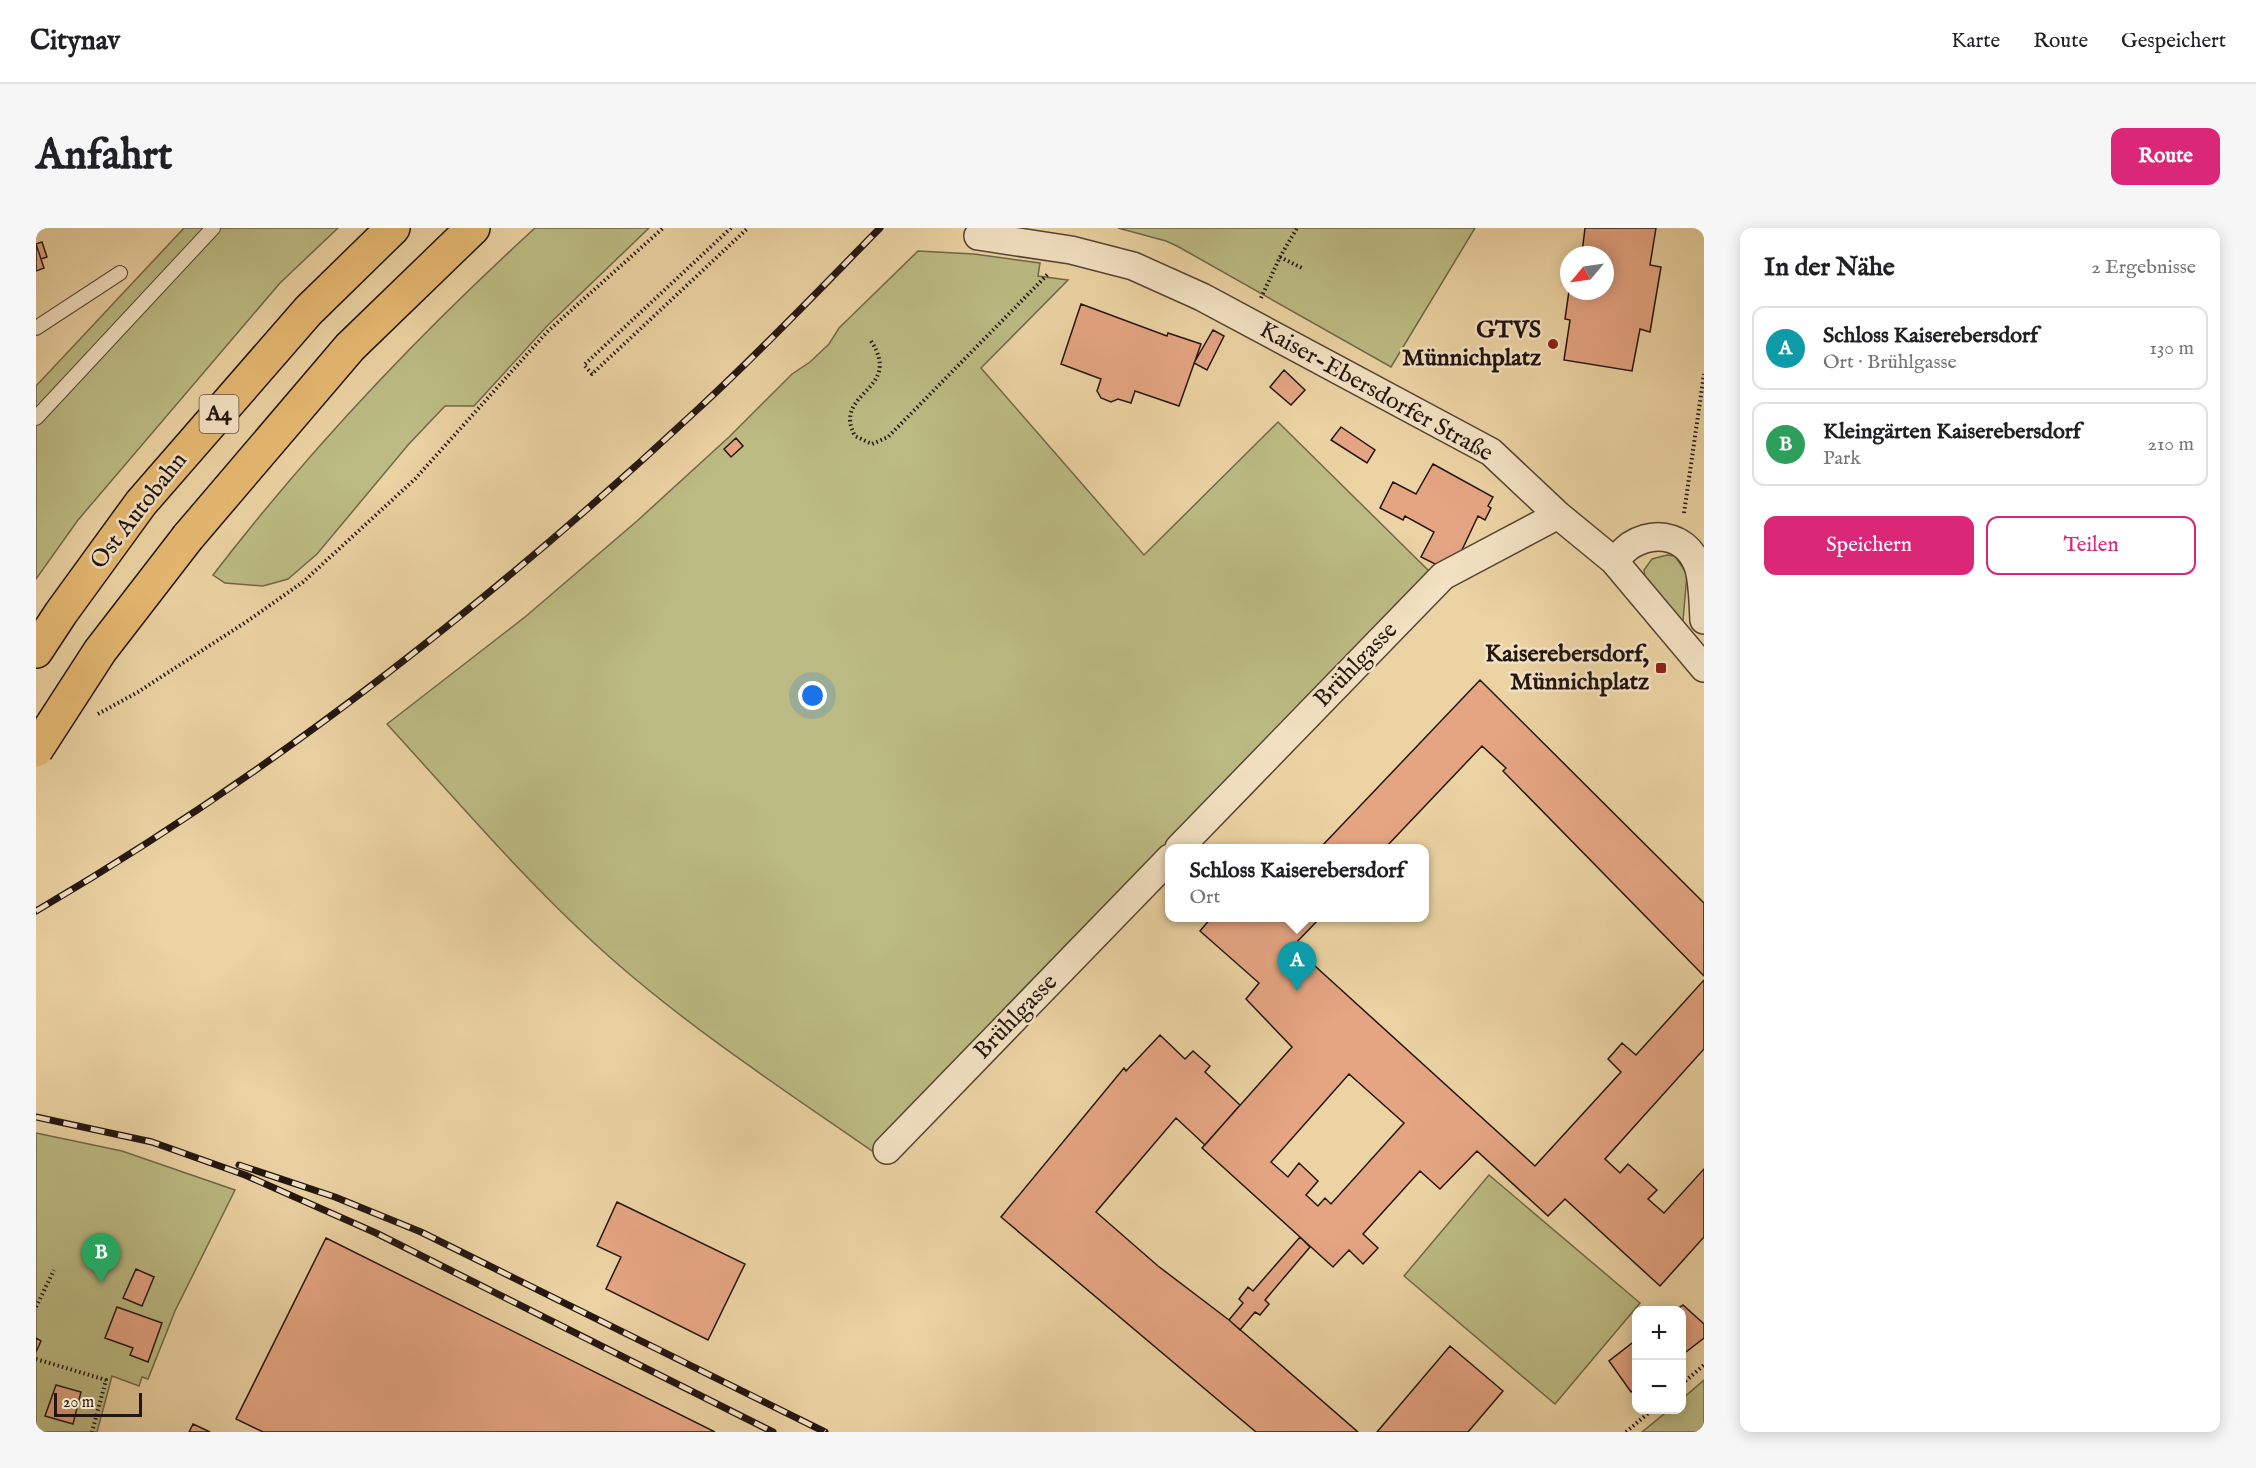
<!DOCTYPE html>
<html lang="de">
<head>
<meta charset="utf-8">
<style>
  body { margin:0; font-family:"IM FELL English",serif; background:#f6f6f6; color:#202124 }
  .controls { position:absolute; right:18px; bottom:18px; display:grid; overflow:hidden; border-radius:12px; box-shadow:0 3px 15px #0003 }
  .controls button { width:54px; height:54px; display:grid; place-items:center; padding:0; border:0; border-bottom:2px solid #e0e0e0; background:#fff; color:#202124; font:30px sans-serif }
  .compass { position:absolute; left:1524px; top:18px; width:54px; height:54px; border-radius:50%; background:#fff; box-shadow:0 3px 15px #0003; rotate:241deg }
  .scale { position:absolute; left:18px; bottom:15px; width:88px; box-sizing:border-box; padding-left:6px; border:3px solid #231610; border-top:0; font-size:16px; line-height:21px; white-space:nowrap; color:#231610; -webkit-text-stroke:4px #f3e2c3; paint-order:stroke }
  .you { position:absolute; left:777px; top:468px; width:21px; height:21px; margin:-15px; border:4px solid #fff; border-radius:50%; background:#1a73e8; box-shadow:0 0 0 9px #1a73e833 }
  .badge { display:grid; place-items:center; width:39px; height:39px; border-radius:50%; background:#db2777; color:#fff; font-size:20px; font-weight:700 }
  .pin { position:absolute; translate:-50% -50px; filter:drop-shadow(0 2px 3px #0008) }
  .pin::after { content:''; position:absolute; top:32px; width:21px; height:18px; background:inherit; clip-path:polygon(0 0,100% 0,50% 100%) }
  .popup { position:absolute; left:1129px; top:616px; width:264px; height:78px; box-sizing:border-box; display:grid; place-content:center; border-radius:12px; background:#fff; filter:drop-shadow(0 2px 4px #0005); font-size:20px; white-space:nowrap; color:#757577 }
  .popup b { font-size:22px; color:#202124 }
  .popup::after { content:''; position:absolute; left:50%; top:100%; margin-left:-12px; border:12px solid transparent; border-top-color:#fff }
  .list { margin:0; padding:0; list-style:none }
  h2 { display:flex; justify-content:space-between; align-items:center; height:78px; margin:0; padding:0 24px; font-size:26px }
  h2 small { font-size:20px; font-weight:400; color:#757577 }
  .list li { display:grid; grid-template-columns:39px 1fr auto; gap:18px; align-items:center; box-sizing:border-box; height:84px; margin:0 12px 12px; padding:0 12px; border:2px solid #e0e0e0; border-radius:12px }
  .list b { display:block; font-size:22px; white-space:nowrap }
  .list p { margin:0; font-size:20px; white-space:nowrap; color:#757577 }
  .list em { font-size:20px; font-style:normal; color:#757577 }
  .actions { display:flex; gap:12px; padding:18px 24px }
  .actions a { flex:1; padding:14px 0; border:2px solid #db2777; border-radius:12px; text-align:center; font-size:21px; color:#db2777 }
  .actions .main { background:#db2777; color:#fff }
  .map { position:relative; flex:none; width:1668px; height:1204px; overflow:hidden; border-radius:12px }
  header { display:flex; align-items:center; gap:36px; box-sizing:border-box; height:84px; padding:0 30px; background:#fff; border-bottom:2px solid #e0e0e0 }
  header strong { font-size:28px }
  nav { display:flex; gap:33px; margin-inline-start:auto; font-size:21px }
  .intro { display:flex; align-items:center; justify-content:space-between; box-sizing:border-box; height:144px; padding:0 36px }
  h1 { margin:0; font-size:42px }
  .button { padding:15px 27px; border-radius:12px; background:#db2777; color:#fff; font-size:21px; font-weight:700 }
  main { display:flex; gap:36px; padding:0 36px }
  aside { flex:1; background:#fff; border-radius:12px; box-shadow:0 3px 15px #0003 }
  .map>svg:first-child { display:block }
  .green { fill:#bcbb83; stroke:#70684a; stroke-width:1.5 }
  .building { fill:#e5a582; stroke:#231610; stroke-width:1.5; fill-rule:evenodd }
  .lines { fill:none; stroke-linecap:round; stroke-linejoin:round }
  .lane-casing { stroke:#554535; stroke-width:16 }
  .street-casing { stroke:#554535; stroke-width:30 }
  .highway-casing { stroke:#231610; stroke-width:36 }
  .path { stroke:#231610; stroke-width:4; stroke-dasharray:1.5 3; stroke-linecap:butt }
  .lane { stroke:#f3e2c3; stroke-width:14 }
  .street { stroke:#f3e2c3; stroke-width:27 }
  .highway { stroke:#e6ba72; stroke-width:33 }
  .rail-casing { stroke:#231610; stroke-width:7 }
  .rail { stroke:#f3e2c3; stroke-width:4.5; stroke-dasharray:14; stroke-linecap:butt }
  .highway-bridge-casing { stroke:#231610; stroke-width:36; stroke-linecap:butt }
  .highway-bridge { stroke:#e6ba72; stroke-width:33 }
  .poi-dot { fill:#8f2418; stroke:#f3e2c3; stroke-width:2 }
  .labels { text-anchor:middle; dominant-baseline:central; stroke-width:5; stroke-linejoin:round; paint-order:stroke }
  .shield { fill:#f3e2c3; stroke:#615346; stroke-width:1.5 }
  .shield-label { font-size:22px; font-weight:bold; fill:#231610 }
  .poi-label { font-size:24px; font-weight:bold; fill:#231610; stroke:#f3e2c3; text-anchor:end }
  .street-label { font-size:24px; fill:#231610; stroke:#f3e2c3 }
</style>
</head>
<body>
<header>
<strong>Citynav</strong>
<nav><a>Karte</a><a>Route</a><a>Gespeichert</a></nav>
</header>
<div class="intro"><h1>Anfahrt</h1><a class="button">Route</a></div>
<main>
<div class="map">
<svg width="1668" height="1204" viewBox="0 0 1668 1204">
  <rect width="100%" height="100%" fill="#ecd3a3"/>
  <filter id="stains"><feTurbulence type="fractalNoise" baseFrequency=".00333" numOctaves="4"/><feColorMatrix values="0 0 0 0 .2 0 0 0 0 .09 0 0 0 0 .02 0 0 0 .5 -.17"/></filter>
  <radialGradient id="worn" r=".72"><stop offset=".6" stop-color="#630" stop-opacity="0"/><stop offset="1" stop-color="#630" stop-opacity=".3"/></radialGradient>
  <path class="green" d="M148 0H302L244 55 42 292 0 351V158Z
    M499 0H613L511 98 438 178H409L372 217 281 326 252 351 227 358 189 355 177 347C273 222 382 107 499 0Z
    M1082 0H1439L1355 139 1141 18 1130 13Z
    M882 23 938 26 1004 35 1002 48 1032 52 945 140 1108 327 1242 194 1394 344 836 923C748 862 658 803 577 732 495 660 425 577 351 496L489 389 601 293 693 209 756 146 774 134 793 116 803 100Z
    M1631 327 1639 328 1651 346 1647 393H1640L1610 357 1608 342 1616 331Z
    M0 905 86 923 199 962 139 1083 112 1151 106 1149 103 1158 76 1148 61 1204H0Z
    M1453 947 1604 1075 1519 1176 1368 1048Z
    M1668 1152V1204H1606L1633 1182H1646V1171Z"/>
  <path class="building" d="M1549 0H1620L1614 37 1625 39 1614 104 1604 101 1596 143 1528 132 1534 92 1529 91 1533 63H1569V27H1539V24L1546 25Z
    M6 14 11 29 5 31 0 16Z
    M0 16 8 40 0 43Z
    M1045 76 1131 108 1132 105 1165 116 1143 178 1099 163 1095 175 1082 171 1075 174 1065 170 1061 163 1065 151 1025 136Z
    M1177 102 1188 108 1171 142 1158 135Z
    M1248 142 1269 162 1255 177 1234 159Z
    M1305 199 1339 222 1331 235 1295 212Z
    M700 210 707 218 695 229 688 221Z
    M1397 236 1457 269 1452 278 1455 280 1449 292 1442 288 1425 324 1401 337 1385 329 1398 304 1369 288 1367 292 1344 280 1357 254 1380 266Z
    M1444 452 1668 675V748L1467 543 1470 540 1446 518 1349 620H1284Z
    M1175 690H1214L1217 691 1219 690H1284L1257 718 1499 938 1585 844 1572 831 1586 815 1600 827 1668 752V821L1569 931 1584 945 1592 936 1621 962 1612 971 1628 985 1668 941V1009L1624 1058 1529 971 1512 988 1441 923 1404 961 1384 943 1327 1006 1342 1020 1327 1036 1313 1022 1297 1039 1166 920 1256 819 1210 771 1223 755 1164 703ZM1313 846 1368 895 1295 976 1289 970 1282 978 1270 967 1282 953 1263 935 1252 949 1235 934Z
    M1124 807 1149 831 1157 823 1174 838 1169 844 1204 877 1169 917 1140 890 1060 984 1122 1038 1193 1092 1322 1204H1220L965 989 1088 840 1090 843Z
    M581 974 709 1036 672 1112 570 1061 585 1029 561 1018Z
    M1264 1009 1274 1019 1229 1072 1233 1076 1224 1087 1219 1084 1204 1102 1193 1092 1207 1075 1203 1071 1212 1059 1217 1063Z
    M290 1010 679 1204H227L200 1191Z
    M100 1041 118 1049 106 1078 87 1070Z
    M1647 1077 1668 1096V1110L1646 1127V1082H1640Z
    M81 1079 126 1095 112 1134 94 1127 97 1120 69 1110Z
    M0 1110 5 1113 0 1124Z
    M1600 1112V1160L1595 1164 1573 1133Z
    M1414 1118 1467 1163 1432 1204H1341Z
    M20 1157 45 1164 37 1196 9 1188Z
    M157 1196 174 1204H153Z"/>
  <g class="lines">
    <g class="lane-casing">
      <path id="lane" d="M0 100 84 45
        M0 190 177 0"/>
    </g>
    <g class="street-casing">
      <path id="street" d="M942 8 1035 22 1097 38 1166 69 1455 224 1522 287 1578 333 1668 440
        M1578 333C1583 328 1589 321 1595 317 1622 301 1653 309 1663 341 1667 356 1667 376 1668 392
        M1143 620 1407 348 1522 287
        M851 922 1134 630"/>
    </g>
    <g class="highway-casing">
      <path id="highway" d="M152 309 314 119 437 0
        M0 423 25 385 105 275 272 83 357 0"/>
    </g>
    <path class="path" d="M695 0 548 137 556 146 712 0
      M1244 29 1268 41
      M1225 70 1244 29 1261 0
      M835 113C868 163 795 164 819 208L836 216 852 209 1012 46
      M1648 285 1668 146
      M62 486 102 464 210 394 267 354 379 251 512 103 627 0
      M0 1079 18 1042
      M0 1131 70 1152 56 1204
      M1646 1156 1668 1137
      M1590 1204 1616 1182"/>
    <use href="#lane" class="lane"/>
    <use href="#street" class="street"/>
    <use href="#highway" class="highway"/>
    <g class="rail-casing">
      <path id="rail" d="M0 683C240 543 459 370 662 181 725 123 784 61 844 0
        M0 889 116 914 209 947 340 1005 737 1204
        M203 937 299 969 385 1004 789 1204"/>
    </g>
    <use href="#rail" class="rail"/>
    <g class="highway-bridge-casing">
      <path id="highway-bridge" d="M0 522 64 423 152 309"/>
    </g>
    <use href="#highway-bridge" class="highway-bridge"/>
  </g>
  <g class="poi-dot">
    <circle cx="1517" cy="116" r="6"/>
    <rect x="1619" y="434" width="12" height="12" rx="3"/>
  </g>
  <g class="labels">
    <rect class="shield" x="163.5" y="167" width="39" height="38" rx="4.5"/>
    <g class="shield-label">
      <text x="183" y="186">A4</text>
    </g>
    <g class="poi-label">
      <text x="1505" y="102">GTVS<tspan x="1505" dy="28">Münnichplatz</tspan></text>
      <text x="1613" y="426">Kaiserebersdorf,<tspan x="1613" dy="28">Münnichplatz</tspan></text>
    </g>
    <g class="street-label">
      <text transform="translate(1340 164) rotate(29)">Kaiser-Ebersdorfer Straße</text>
      <text transform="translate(103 283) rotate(-52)">Ost Autobahn</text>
      <text transform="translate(1320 437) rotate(-46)">Brühlgasse</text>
      <text transform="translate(980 789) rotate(-46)">Brühlgasse</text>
    </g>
  </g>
  <rect width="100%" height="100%" filter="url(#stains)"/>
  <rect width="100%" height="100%" fill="url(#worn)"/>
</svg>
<div class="controls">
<button>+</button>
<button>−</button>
</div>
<svg class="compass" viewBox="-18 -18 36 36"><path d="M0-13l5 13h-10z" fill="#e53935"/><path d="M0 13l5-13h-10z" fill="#757577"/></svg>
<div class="scale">20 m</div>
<div class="you"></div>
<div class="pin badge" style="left:1261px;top:763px;background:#0f9aa8">A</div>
<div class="popup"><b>Schloss Kaiserebersdorf</b>Ort</div>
<div class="pin badge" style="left:65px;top:1055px;background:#2e9e5b">B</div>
</div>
<aside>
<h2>In der Nähe<small>2 Ergebnisse</small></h2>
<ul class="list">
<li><span class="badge" style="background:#0f9aa8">A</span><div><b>Schloss Kaiserebersdorf</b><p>Ort · Brühlgasse</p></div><em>130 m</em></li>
<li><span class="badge" style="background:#2e9e5b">B</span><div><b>Kleingärten Kaiserebersdorf</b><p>Park</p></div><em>210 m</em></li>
</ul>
<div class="actions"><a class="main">Speichern</a><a>Teilen</a></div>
</aside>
</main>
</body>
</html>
